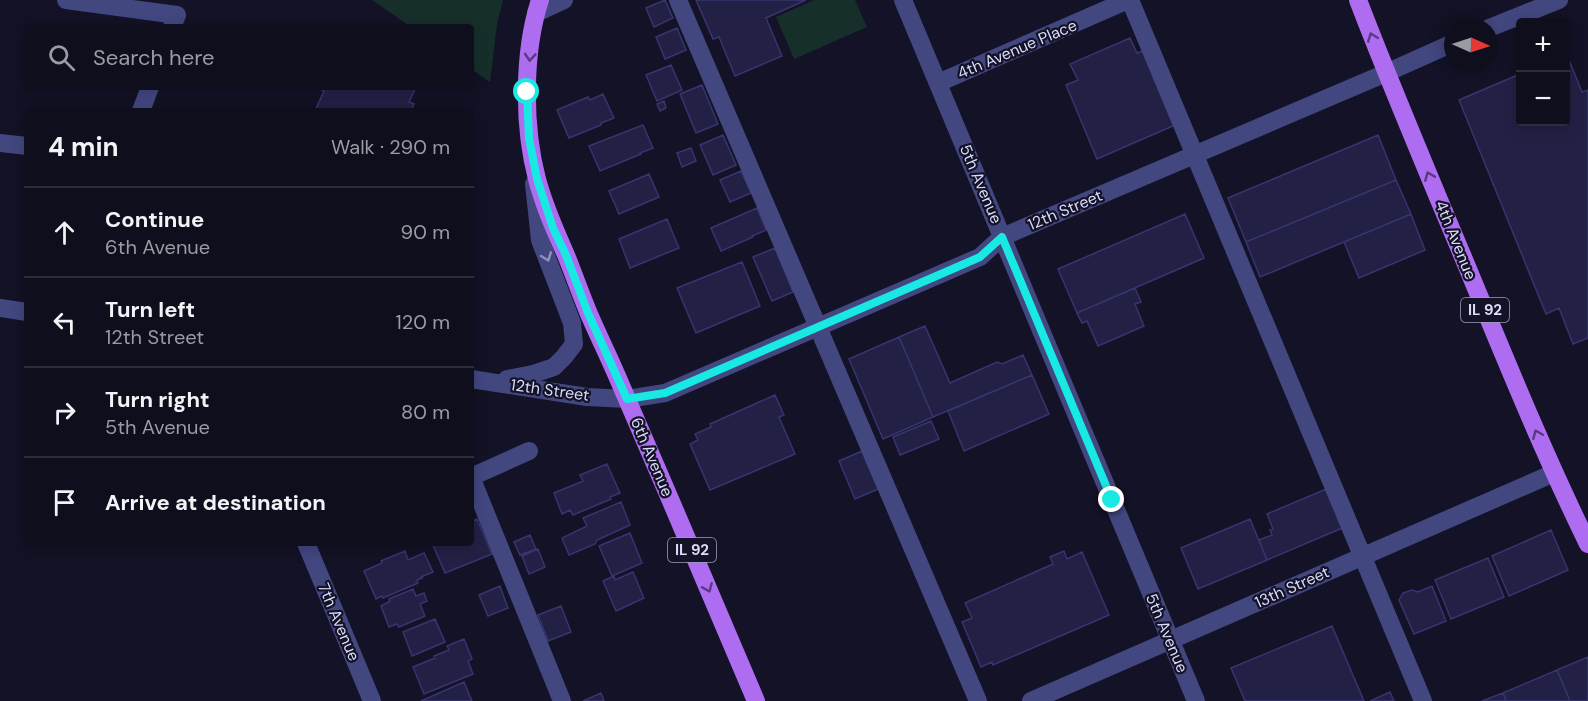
<!DOCTYPE html>
<html lang="en">
<head>
<meta charset="utf-8">
<style>
  body { margin:0; font-family:"DM Sans",sans-serif; background:#171725; color:#f1f3f6 }
  .controls { position:absolute; right:18px; top:18px; display:grid; overflow:hidden; border-radius:6px; box-shadow:0 3px 15px #0003 }
  .controls button { width:54px; height:54px; display:grid; place-items:center; padding:0; border:0; border-bottom:2px solid #2e2e3b; background:#0e0e1c; color:#f1f3f6; font:30px sans-serif }
  .compass { position:absolute; left:1444px; top:18px; width:54px; height:54px; border-radius:50%; background:#0e0e1c; box-shadow:0 3px 15px #0003; rotate:93deg }
  .stop { position:absolute; width:18px; height:18px; margin:-14px; border:4px solid #19e9e3; border-radius:50%; background:#fff }
  .stop.end { background:#19e9e3; border-color:#fff; box-shadow:0 2px 6px #0008 }
  .list { margin:0; padding:0; list-style:none }
  h2 { display:flex; justify-content:space-between; align-items:center; height:78px; margin:0; padding:0 24px; font-size:26px }
  h2 small { font-size:20px; font-weight:400; color:#9b9ca3 }
  .list li { display:grid; grid-template-columns:39px 1fr auto; gap:18px; align-items:center; box-sizing:border-box; height:90px; padding:0 24px; border-top:2px solid #2e2e3b }
  .list b { display:block; font-size:22px; white-space:nowrap }
  .list p { margin:0; font-size:20px; white-space:nowrap; color:#9b9ca3 }
  .list em { font-size:20px; font-style:normal; color:#9b9ca3 }
  .icon { flex:none; width:33px; height:33px; fill:none; stroke:currentColor; stroke-width:2; stroke-linecap:round; stroke-linejoin:round }
  .map { position:relative; flex:none; width:1588px; height:701px; overflow:hidden }
  .search { position:absolute; background:#0e0e1c; box-shadow:0 3px 15px #0003; left:24px; top:24px; width:450px; height:66px; display:flex; align-items:center; gap:15px; box-sizing:border-box; padding:0 21px; border-radius:6px; color:#9b9ca3; font-size:22px }
  .panel { position:absolute; background:#0e0e1c; box-shadow:0 3px 15px #0003; left:24px; top:108px; width:450px; height:438px; border-radius:6px }
  .map>svg:first-child { display:block }
  .green { fill:#162f2b }
  .building { fill:#232045; stroke:#38346f; stroke-width:1.5 }
  .lines { fill:none; stroke-linecap:round; stroke-linejoin:round }
  .minor { stroke:#424780; stroke-width:18 }
  .major { stroke:#ae6cf1; stroke-width:18 }
  .oneway { stroke:#593a81 }
  .oneway2 { stroke:#8e91be }
  .route { stroke:#19e9e3; stroke-width:8 }
  .labels { text-anchor:middle; dominant-baseline:central; stroke-width:4.5; stroke-linejoin:round; paint-order:stroke }
  .shield { fill:#131226; stroke:#9f9fbb; stroke-width:1.5 }
  .shield-label { font-size:15px; font-weight:bold; fill:#dbdbfb }
  .street-label { font-size:16px; fill:#dbdbfb; stroke:#131226 }
</style>
</head>
<body>
<div class="map">
<svg width="1588" height="701" viewBox="0 0 1588 701">
  <rect width="100%" height="100%" fill="#131226"/>
  <path class="green" d="M372 0H503L497 24 490 82 471 69V27H411Z
    M814 0H855L867 27 794 59 776 17Z"/>
  <path class="building" d="M665 0 673 18 654 27 646 8Z
    M696 0H806L766 18 782 56 735 76 719 37 713 39Z
    M677 28 686 50 665 59 656 37Z
    M1130 38 1137 53 1143 51 1175 125 1097 159 1066 85 1078 80 1070 64Z
    M1567 55 1582 92 1588 90V338L1573 344 1559 308 1546 314 1459 100 1520 74V122H1566V56Z
    M671 65 682 90 657 101 646 75Z
    M702 85 718 124 696 133 680 94Z
    M316 87H416L409 102 414 104 411 111H315L324 91Z
    M603 94 614 118 601 123V125L569 138 557 110 588 97 590 100Z
    M664 101 666 108 660 111 657 104Z
    M643 125 653 148 640 153 641 154 600 171 589 146Z
    M723 135 736 165 713 175 700 145Z
    M1378 135 1396 180 1246 242 1228 198Z
    M691 148 696 161 682 167 677 153Z
    M741 171 751 193 730 202 720 180Z
    M649 174 659 197 619 214 609 191Z
    M1396 180 1411 214 1260 277 1246 242Z
    M757 208 766 230 752 236 753 237 721 251 711 228Z
    M1185 214 1204 258 1077 313 1058 269Z
    M1411 214 1425 250 1359 278 1344 242Z
    M667 219 679 248 630 268 619 239Z
    M775 248 793 292 772 301 753 257Z
    M742 262 760 306 696 333 677 288Z
    M1135 288 1141 302 1135 304 1144 326 1098 346 1087 321 1082 323 1077 313Z
    M925 326 950 383 997 362 1002 364 1023 355 1032 375 933 417 899 337Z
    M899 337 933 417 883 439 849 359Z
    M1032 375 1049 414 964 451 948 411Z
    M775 395 784 415 779 417 795 454 710 490 690 444 698 440 695 434 711 427 710 424Z
    M931 421 939 439 900 455 893 437Z
    M862 451 878 489 855 499 839 461Z
    M607 464 620 493 610 497 611 499 573 515 570 510 562 514 554 493 583 481 580 475Z
    M1331 487 1347 526 1267 560 1259 540 1272 535 1270 530 1273 529 1267 514Z
    M621 502 630 525 597 540 595 544 569 555 562 538 587 526 583 518Z
    M477 519 492 554 445 573 432 543H471V522Z
    M1250 519 1267 560 1198 589 1181 548Z
    M1551 530 1568 570 1509 596 1492 556Z
    M630 533 642 563 612 576 599 546Z
    M530 535 536 549 520 555 514 542Z
    M538 549 545 567 529 574 522 556Z
    M405 551 408 560 424 553 433 572 421 577 422 578 417 580 418 583 383 598 382 596 376 599 364 571 382 563 381 561Z
    M1064 551 1067 559 1082 552 1109 615 993 665 992 662 981 667 962 622 972 618 965 603 1053 564 1050 557Z
    M1488 558 1504 597 1451 619 1435 580Z
    M633 572 644 598 616 611 603 581 614 576 615 580Z
    M500 586 508 608 488 616 479 595Z
    M1432 586 1446 621 1414 634 1399 600 1403 593 1412 590 1418 592Z
    M413 589 416 596 424 593 427 601 420 604 425 616 399 627 397 624 389 627 381 606 390 601 389 599Z
    M561 606 571 632 548 641 538 615Z
    M435 619 445 642 412 656 403 632Z
    M1332 626 1364 701H1245L1231 668Z
    M464 639 472 659 468 661 473 674 424 694 413 667 435 658 434 656 449 650 447 646Z
    M1588 657V701H1570L1557 670Z
    M1557 670 1570 701H1506L1503 693Z
    M464 682 472 701H421Z
    M1390 692 1394 701H1370Z
    M601 693 604 701H583Z
    M1503 693 1506 701H1482Z"/>
  <g class="lines">
    <path class="minor" d="M66 0 177 15 172 27
      M678 0 978 701
      M903 0 1196 701
      M1130 0 1423 701
      M536 13 564 0
      M1489 28 1559 0
      M938 83 1128 0
      M141 111 150 87
      M0 143 27 146
      M0 308 27 312
      M471 379 587 397 627 399 665 393 980 257 1002 237 1386 73 1453 43
      M507 379 533 374 554 367 564 357 574 344 572 323 540 240 534 184
      M529 451 471 477 562 701
      M306 543 372 701
      M1031 701 1554 473"/>
    <path class="major" d="M540 0C523 52 523 126 537 179 544 206 555 230 566 255 574 275 581 295 589 314 598 335 608 355 617 376 664 484 710 593 756 701
      M1358 0C1391 86 1427 171 1463 257 1503 353 1542 450 1588 544"/>
  </g>
  <defs><path id="oneway-chevron" d="M-2-3.5L2.5 0L-2 3.5" fill="none" stroke-width="1.6" stroke-linecap="round" stroke-linejoin="round" transform="scale(1.5)"/></defs>
  <g class="oneway">
    <use href="#oneway-chevron" transform="translate(1372 37) rotate(-111)"/>
    <use href="#oneway-chevron" transform="translate(530 57) rotate(94)"/>
    <use href="#oneway-chevron" transform="translate(1429 176) rotate(-112)"/>
    <use href="#oneway-chevron" transform="translate(1537 434) rotate(-113)"/>
    <use href="#oneway-chevron" transform="translate(708 588) rotate(67)"/>
  </g>
  <use class="oneway2" href="#oneway-chevron" transform="translate(547 257) rotate(69)"/>
  <g class="lines">
    <path class="route" d="M527 92 529 138 537 179 553 228 566 255 588 313 627 399 665 393 941 274 980 257 1002 237 1112 500"/>
  </g>
  <g class="labels">
    <g class="shield">
      <rect x="1461" y="298" width="48" height="24" rx="4.5"/>
      <rect x="668" y="538" width="48" height="24" rx="4.5"/>
    </g>
    <g class="shield-label">
      <text x="1485" y="310">IL 92</text>
      <text x="692" y="550">IL 92</text>
    </g>
    <g class="street-label">
      <text transform="translate(1017 49) rotate(-23)">4th Avenue Place</text>
      <text transform="translate(981 184) rotate(67)">5th Avenue</text>
      <text transform="translate(1065 210) rotate(-23)">12th Street</text>
      <text transform="translate(1456 240) rotate(68)">4th Avenue</text>
      <text transform="translate(550 390) rotate(8)">12th Street</text>
      <text transform="translate(652 457) rotate(67)">6th Avenue</text>
      <text transform="translate(1292 587) rotate(-24)">13th Street</text>
      <text transform="translate(339 622) rotate(67)">7th Avenue</text>
      <text transform="translate(1167 633) rotate(67)">5th Avenue</text>
    </g>
  </g>
</svg>
<div class="controls">
<button>+</button>
<button>−</button>
</div>
<svg class="compass" viewBox="-18 -18 36 36"><path d="M0-13l5 13h-10z" fill="#e53935"/><path d="M0 13l5-13h-10z" fill="#9b9ca3"/></svg>
<div class="stop" style="left:527px;top:92px"></div>
<div class="stop end" style="left:1112px;top:500px"></div>
<div class="search"><svg class="icon" aria-label="search" viewBox="0 0 24 24"><circle cx="10" cy="10" r="6"/><path d="M15 15l6 6"/></svg>Search here</div>
<section class="panel">
<h2>4 min<small>Walk · 290 m</small></h2>
<ul class="list">
<li><svg class="icon" aria-label="ahead" viewBox="0 0 24 24"><path d="M12 20V5M6 11l6-6 6 6"/></svg><div><b>Continue</b><p>6th Avenue</p></div><em>90 m</em></li>
<li><svg class="icon" aria-label="left" viewBox="0 0 24 24"><path d="M17 20v-9H6M10 6l-5 5 5 5"/></svg><div><b>Turn left</b><p>12th Street</p></div><em>120 m</em></li>
<li><svg class="icon" aria-label="right" viewBox="0 0 24 24"><path d="M7 20v-9h11M14 6l5 5-5 5"/></svg><div><b>Turn right</b><p>5th Avenue</p></div><em>80 m</em></li>
<li><svg class="icon" aria-label="arrive" viewBox="0 0 24 24"><path d="M6 21V4h12l-3 4 3 4H6"/></svg><div><b>Arrive at destination</b></div></li>
</ul>
</section>
</div>
</body>
</html>
